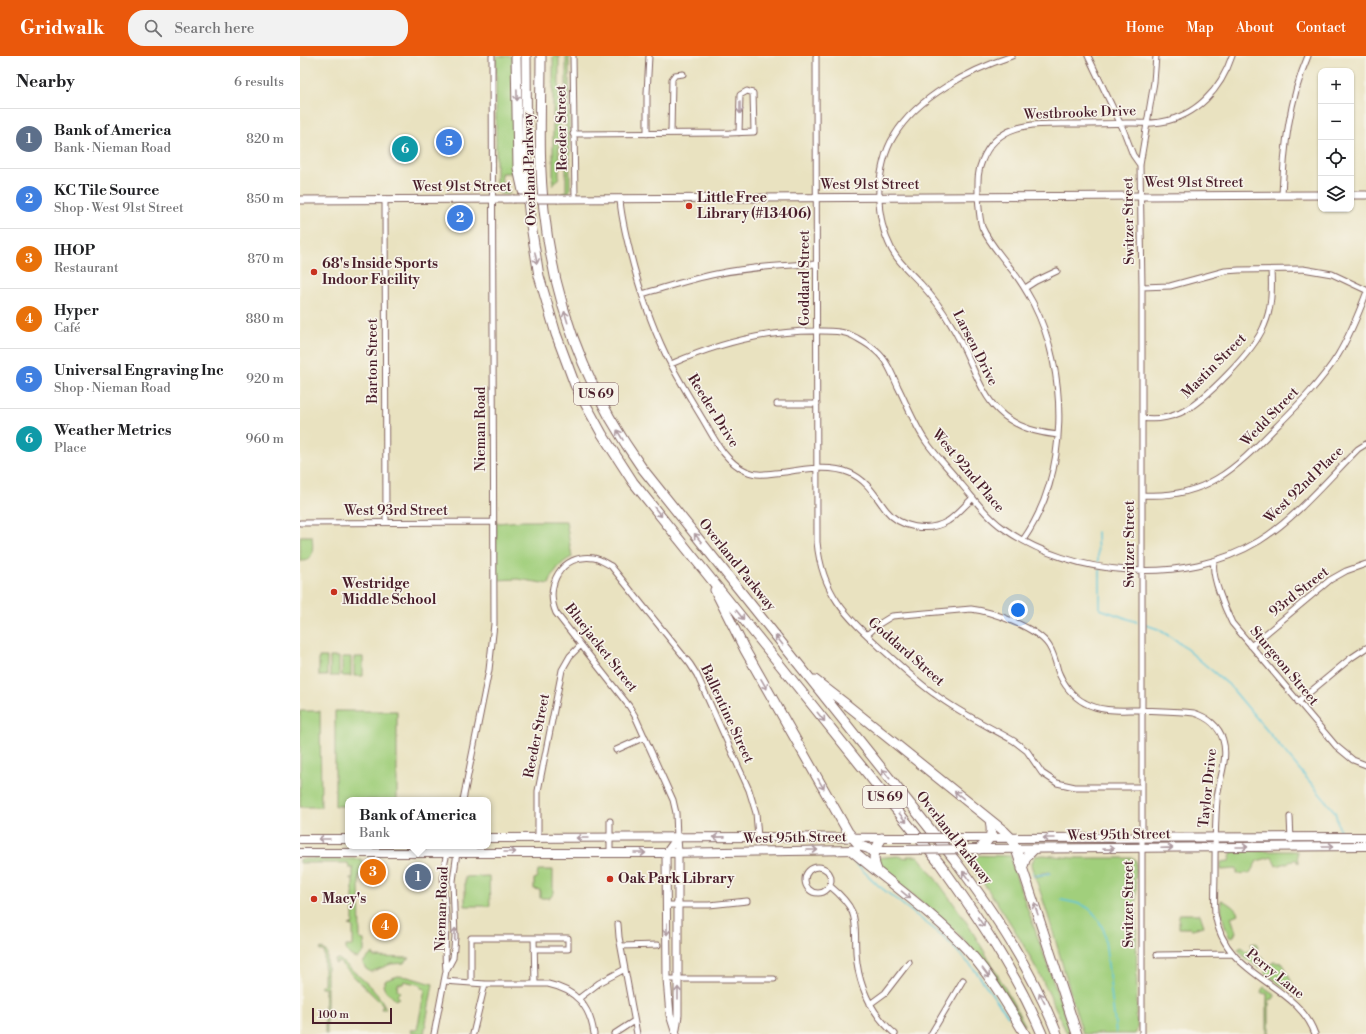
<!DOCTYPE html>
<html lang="en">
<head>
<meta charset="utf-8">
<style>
  body { margin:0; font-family:"Libre Bodoni",serif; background:#f2f2f2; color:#202124 }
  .controls { position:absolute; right:12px; top:12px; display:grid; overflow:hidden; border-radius:8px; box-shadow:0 1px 3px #0004 }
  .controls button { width:36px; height:36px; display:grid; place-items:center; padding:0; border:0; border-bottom:1px solid #e0e0e0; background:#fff; color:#202124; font:20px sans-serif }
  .scale { position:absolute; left:12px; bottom:10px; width:80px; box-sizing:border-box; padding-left:4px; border:2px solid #4a1f2b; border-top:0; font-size:11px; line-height:14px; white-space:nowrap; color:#4a1f2b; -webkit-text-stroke:3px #f7f3e8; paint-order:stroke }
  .you { position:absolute; left:718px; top:554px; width:14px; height:14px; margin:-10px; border:3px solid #fff; border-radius:50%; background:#1a73e8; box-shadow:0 0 0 6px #1a73e833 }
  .badge { display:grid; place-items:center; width:26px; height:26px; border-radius:50%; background:#ea580c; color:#fff; font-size:13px; font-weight:700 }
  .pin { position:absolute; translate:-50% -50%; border:2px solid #fff; box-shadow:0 1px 4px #0006 }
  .popup { position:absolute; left:45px; top:741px; width:146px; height:52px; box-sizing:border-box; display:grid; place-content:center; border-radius:8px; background:#fff; filter:drop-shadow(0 1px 3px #0005); font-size:13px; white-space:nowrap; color:#757577 }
  .popup b { font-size:15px; color:#202124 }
  .popup::after { content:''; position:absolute; left:50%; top:100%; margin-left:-8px; border:8px solid transparent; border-top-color:#fff }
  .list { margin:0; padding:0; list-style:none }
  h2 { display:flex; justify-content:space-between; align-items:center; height:52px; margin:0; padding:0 16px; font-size:17px }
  h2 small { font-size:13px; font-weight:400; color:#757577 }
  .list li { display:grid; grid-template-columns:26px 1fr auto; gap:12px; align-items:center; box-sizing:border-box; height:60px; padding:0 16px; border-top:1px solid #e0e0e0 }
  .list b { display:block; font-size:15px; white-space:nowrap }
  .list p { margin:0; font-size:13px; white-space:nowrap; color:#757577 }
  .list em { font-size:13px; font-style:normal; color:#757577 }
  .icon { flex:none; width:22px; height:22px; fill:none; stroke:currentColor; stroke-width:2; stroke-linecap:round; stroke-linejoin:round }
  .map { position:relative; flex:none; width:1066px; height:978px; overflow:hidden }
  header { display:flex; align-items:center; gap:24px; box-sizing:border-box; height:56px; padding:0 20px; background:#ea580c; color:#fff }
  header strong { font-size:19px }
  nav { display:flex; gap:22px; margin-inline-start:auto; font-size:14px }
  .search { width:280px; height:36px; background:#f2f2f2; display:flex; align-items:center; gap:10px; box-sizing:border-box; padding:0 14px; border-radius:16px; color:#757577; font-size:15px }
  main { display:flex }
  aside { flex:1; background:#fff }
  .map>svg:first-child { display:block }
  .green { fill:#a1cf7c; stroke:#767754 }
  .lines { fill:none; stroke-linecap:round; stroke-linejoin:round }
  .stream { stroke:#5fc7db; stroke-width:1.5 }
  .street-casing { stroke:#82635f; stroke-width:7 }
  .secondary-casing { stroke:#82635f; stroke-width:9 }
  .primary-casing { stroke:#82635f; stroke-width:10 }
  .highway-casing { stroke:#82635f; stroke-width:11 }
  .street { stroke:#fff; stroke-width:5 }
  .secondary { stroke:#fff; stroke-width:7 }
  .primary { stroke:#fff; stroke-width:8 }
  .highway { stroke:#fff; stroke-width:9 }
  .secondary-bridge-casing { stroke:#82635f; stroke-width:9; stroke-linecap:butt }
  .primary-bridge-casing { stroke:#82635f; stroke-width:10; stroke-linecap:butt }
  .secondary-bridge { stroke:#fff; stroke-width:7 }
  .primary-bridge { stroke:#fff; stroke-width:8 }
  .oneway { stroke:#ae9aa0 }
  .poi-dot { fill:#c8321e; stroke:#f7f3e8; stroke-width:1.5 }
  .labels { text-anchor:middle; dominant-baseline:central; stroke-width:3.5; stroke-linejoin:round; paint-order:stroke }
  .shield { fill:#f7f3e8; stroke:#7e5f64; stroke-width:1 }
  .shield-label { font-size:13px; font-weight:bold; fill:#4a1f2b }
  .street-label { font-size:14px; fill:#4a1f2b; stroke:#f7f3e8 }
  .poi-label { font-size:14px; font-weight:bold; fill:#4a1f2b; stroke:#f7f3e8; text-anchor:start }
</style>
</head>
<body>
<header>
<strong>Gridwalk</strong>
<div class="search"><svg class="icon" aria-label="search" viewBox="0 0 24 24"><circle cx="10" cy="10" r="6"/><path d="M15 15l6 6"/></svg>Search here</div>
<nav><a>Home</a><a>Map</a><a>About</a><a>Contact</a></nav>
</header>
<main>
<aside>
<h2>Nearby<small>6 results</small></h2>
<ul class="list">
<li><span class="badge" style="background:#5c6f8a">1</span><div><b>Bank of America</b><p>Bank · Nieman Road</p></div><em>820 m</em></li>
<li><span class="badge" style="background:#3f7fe0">2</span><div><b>KC Tile Source</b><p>Shop · West 91st Street</p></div><em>850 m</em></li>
<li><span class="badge" style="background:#e8710a">3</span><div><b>IHOP</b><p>Restaurant</p></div><em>870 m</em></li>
<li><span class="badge" style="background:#e8710a">4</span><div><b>Hyper</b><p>Café</p></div><em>880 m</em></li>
<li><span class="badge" style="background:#3f7fe0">5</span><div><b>Universal Engraving Inc</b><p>Shop · Nieman Road</p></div><em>920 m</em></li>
<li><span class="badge" style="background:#0f9aa8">6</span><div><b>Weather Metrics</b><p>Place</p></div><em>960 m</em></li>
</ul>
</aside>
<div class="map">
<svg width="1066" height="978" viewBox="0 0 1066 978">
  <rect width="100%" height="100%" fill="#f7f3e8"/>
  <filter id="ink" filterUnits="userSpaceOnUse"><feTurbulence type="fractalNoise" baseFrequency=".025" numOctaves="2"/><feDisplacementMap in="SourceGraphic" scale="8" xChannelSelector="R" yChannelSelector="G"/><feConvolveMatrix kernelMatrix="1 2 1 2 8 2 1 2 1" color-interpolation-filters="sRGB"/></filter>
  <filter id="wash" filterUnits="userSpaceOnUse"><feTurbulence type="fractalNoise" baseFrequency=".012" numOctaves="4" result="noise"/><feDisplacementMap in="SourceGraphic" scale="16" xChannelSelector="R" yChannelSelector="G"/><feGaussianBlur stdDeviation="0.9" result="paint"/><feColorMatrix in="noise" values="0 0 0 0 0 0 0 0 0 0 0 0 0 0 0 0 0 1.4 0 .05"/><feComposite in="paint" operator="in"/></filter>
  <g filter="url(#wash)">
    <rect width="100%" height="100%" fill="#e9e2c0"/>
    <path class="green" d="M196 0H212L215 116 211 117H201L202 126 210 138H200L196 133Z
      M253 0H259V121L253 130Z
      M266 0H269L270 134 267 138 260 139 266 135Z
      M222 465H266L272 501C260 507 254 515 249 528L218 523 196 524V467Z
      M0 480H12C13 491 15 506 0 505Z
      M19 601H27V620H19Z
      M30 601H39V620H30Z
      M42 601H51V620H42Z
      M54 601H63V620H54Z
      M0 655H20L21 751H0Z
      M35 655H97V744H48V750H35Z
      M932 795H997L998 807 995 803 993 805 976 810 972 801 957 805 950 817 937 818V813L921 814V806L929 805Z
      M663 799 711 800 712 809 772 978H767C756 952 744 926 730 901 711 865 687 832 663 799Z
      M743 799 774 802H834L836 804V822L834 824 836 826 837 956 835 960C838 964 838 975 835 978H783C766 926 754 872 735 821L751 817 750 816 734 818 731 809 735 800Z
      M597 800 608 802 607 800H618C635 822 652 844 667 867 688 900 706 934 725 969H723L665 885 644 864 585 816 577 804 576 802Z
      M0 803H61L64 808V819L59 820 60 883 64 884V896L58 902C51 902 45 896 46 890H53V870L49 869 53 868V850L49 849 53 848V824L49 823 50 822H53V812H49L48 807H0Z
      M238 814H253V838L250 842H240V834L234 833V823L237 822Z
      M189 820 190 850H165V821Z
      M921 844C927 846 936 852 938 858L931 861 936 876 934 880 930 882C924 870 921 858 921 844Z
      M879 858H900L904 870 892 873 890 872H879Z
      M956 887 958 892 954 895 957 901 962 900 965 903 959 912 945 902 938 893 942 891 945 895 952 893 951 888Z
      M21 892 25 894 27 897V952L26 955H27V978H25V932H21L20 930 24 929V895H20Z
      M73 897 74 901 109 902 105 907 91 908 71 916 66 913 63 908 64 905Z
      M39 903C53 915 80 936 86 953H81L83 949 39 906 35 908V904Z
      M973 906 983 907 993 929 985 932 964 916Z
      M98 920 108 921 133 928 124 978H112L110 974H117L125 933 121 932V929L104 925 103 928H98L97 934 100 936 97 939 99 942 95 944C91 938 85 938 83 929L86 924Z
      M964 931 974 938 975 940 973 943 969 944V978H967V938L961 937 962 933Z"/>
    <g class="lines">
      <path class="stream" d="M797 476 798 506
        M800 513V553L837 566
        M846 569 858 573 877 585 929 629 1035 756 1040 776
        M553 805 579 830 643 880 674 913 708 960
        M733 816 734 820 750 817
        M761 844C787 849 793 850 804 875L816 977"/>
    </g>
  </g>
  <g filter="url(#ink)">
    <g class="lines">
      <g class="street-casing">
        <path id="street" d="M273 0 275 143
          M516 0 517 486C522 538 546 560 583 594 600 609 617 626 636 639 660 657 688 670 714 685L727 695 742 717 757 727 775 731H842
          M712 0C670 14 617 41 594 80 584 96 581 114 579 132 578 153 582 175 592 194 599 207 611 217 621 228 632 240 642 253 650 267 684 321 679 371 758 379
          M788 0 823 73 833 99 840 109
          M371 77 372 23 375 19 383 18
          M273 78 429 77 454 76 453 37 447 35 440 39 439 77
          M347 78V37L349 0
          M982 139C984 92 989 44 1008 0
          M320 143C321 161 326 179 330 196 339 232 350 266 366 299 377 321 390 342 402 362 414 382 424 405 446 415 459 421 471 417 485 416 505 413 531 409 550 417 568 425 575 440 586 454 600 472 628 477 648 465 657 459 665 449 673 442
          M85 144 86 466
          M842 231 870 230 925 215 939 214 1003 213 1032 218 1066 234
          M725 232 736 225 757 215
          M342 238C367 231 391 223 416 218 449 211 483 209 516 208
          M371 308C417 288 463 275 514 275 528 275 542 274 555 281 562 285 570 289 576 295 587 304 592 318 598 331 607 349 615 370 627 387 638 402 651 415 662 429 675 444 687 461 703 472 773 522 885 530 959 485 996 462 1027 424 1058 393L1066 388
          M477 348H517
          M842 362C854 364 868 362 880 357 904 346 954 295 964 270 972 252 972 233 971 214
          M842 439C905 443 934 414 975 372 998 349 1021 326 1038 299 1050 279 1058 259 1066 238
          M0 467 193 466
          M723 484C769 419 769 317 733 247 726 234 718 221 708 209 699 197 688 185 682 171 679 161 679 150 678 140 678 128 677 116 682 105 697 66 734 68 769 68 788 68 807 68 826 67 837 67 849 68 861 66 897 60 921 33 932 0
          M914 506C911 520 925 553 932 567L1036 690 1053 704 1066 709
          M567 579 579 568 592 560 671 553C691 555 738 572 749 590 754 598 756 607 758 615 763 628 773 641 785 647 802 656 820 654 839 654 857 655 875 655 894 657 907 661 919 670 923 684 929 703 918 725 917 744 915 768 915 791 915 814 915 828 914 843 915 857 924 923 996 925 1015 978
          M951 590 1030 524 1046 515 1066 508
          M998 646 1051 602 1066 592
          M316 694 345 681
          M163 744 189 614 194 568 192 0
          M990 761 991 784
          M238 782V735L262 614 270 600 281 589
          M377 782 376 757 373 744 335 660 329 650 256 557C244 530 261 497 294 502 300 503 305 507 311 510L390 608 397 619 449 734 456 757 458 781
          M310 797V765
          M505 824a13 13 0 1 1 26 0a13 13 0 1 1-26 0Z
          M530 830C565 859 552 869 557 907 561 935 573 959 595 978
          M367 849H409L447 845
          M318 868 319 881 337 978
          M234 882 235 928
          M321 890 358 889
          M857 899 933 898
          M146 914C144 897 146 880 146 862 145 838 138 812 151 790
          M367 923H474
          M144 925 185 928H248C276 934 290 950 294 978
          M171 927V882H268V893H234
          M278 943 299 927 325 913
          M570 948 585 937 609 906
          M134 978 146 915 153 902 155 881 153 825 157 796 156 790
          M173 978 185 928
          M314 978 334 965
          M631 978 663 924
          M842 978V231L840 109 854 26 856 0"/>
      </g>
      <g class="secondary-casing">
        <path id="secondary" d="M1051 139H1066
          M258 143 1021 139
          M0 144 213 143
          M376 973 378 959V796L377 782
          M376 978 370 959 367 923 366 797 377 782"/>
      </g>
      <g class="primary-casing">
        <path id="primary" d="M188 782 458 781 587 782
          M667 782 1066 781
          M0 783H48
          M677 793 1066 790
          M570 794H597
          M0 797H366L556 794"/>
      </g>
      <g class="highway-casing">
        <path id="highway" d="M216 0 218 112 223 135
          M226 0 227 135 230 163 239 220 256 278 275 329 302 378 333 426 640 808C679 862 716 917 742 978
          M241 0C241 51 238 103 244 154 254 248 287 335 342 412L654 803C695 858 732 914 757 978
          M415 534 445 594 548 776 560 790 574 794
          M515 624 546 648 704 775 711 782 716 793 777 978
          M679 793C691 783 693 779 690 764
          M551 794C586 824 625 851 658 884 686 912 705 945 725 978
          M722 813 726 801 734 793
          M577 814C571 801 575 793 582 782"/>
      </g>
      <use href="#street" class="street"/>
      <use href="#secondary" class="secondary"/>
      <use href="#primary" class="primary"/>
      <use href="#highway" class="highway"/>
      <g class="secondary-bridge-casing">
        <path id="secondary-bridge" d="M213 143H258"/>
      </g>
      <g class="primary-bridge-casing">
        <path id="primary-bridge" d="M587 782H667
          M597 794 677 793"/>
      </g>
      <use href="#secondary-bridge" class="secondary-bridge"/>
      <use href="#primary-bridge" class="primary-bridge"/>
    </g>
    <defs><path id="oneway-shaft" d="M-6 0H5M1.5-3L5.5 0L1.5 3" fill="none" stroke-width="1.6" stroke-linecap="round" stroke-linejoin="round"/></defs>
    <g class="oneway">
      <use href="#oneway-shaft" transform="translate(217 39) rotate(89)"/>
      <use href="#oneway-shaft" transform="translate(440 52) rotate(90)"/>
      <use href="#oneway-shaft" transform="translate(236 202) rotate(79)"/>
      <use href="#oneway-shaft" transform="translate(266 261) rotate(-107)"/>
      <use href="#oneway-shaft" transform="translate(320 379) rotate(-121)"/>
      <use href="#oneway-shaft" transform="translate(358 456) rotate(51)"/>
      <use href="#oneway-shaft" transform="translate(398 482) rotate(-129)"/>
      <use href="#oneway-shaft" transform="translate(440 559) rotate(51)"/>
      <use href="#oneway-shaft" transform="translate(479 584) rotate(-128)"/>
      <use href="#oneway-shaft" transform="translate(464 628) rotate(60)"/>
      <use href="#oneway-shaft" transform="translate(521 661) rotate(51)"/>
      <use href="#oneway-shaft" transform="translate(586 718) rotate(-129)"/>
      <use href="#oneway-shaft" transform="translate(521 728) rotate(60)"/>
      <use href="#oneway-shaft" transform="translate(659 739) rotate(-141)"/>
      <use href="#oneway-shaft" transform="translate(603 762) rotate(51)"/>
      <use href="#oneway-shaft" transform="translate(419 781) rotate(179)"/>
      <use href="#oneway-shaft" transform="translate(282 782) rotate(-180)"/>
      <use href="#oneway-shaft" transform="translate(749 782) rotate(180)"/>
      <use href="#oneway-shaft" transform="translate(24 783) rotate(180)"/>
      <use href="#oneway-shaft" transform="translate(1028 790)"/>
      <use href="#oneway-shaft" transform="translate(942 791)"/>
      <use href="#oneway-shaft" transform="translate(867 792) rotate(-2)"/>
      <use href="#oneway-shaft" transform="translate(808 793) rotate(-1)"/>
      <use href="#oneway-shaft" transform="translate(512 794)"/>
      <use href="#oneway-shaft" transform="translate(210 796)"/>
      <use href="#oneway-shaft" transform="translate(340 797)"/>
      <use href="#oneway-shaft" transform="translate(666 820) rotate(-126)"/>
      <use href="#oneway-shaft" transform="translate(606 839) rotate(40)"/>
      <use href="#oneway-shaft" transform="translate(736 853) rotate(-109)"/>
      <use href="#oneway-shaft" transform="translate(681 866) rotate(56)"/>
      <use href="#oneway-shaft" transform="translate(367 873) rotate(90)"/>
      <use href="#oneway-shaft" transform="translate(155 878) rotate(-88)"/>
      <use href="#oneway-shaft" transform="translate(686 917) rotate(53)"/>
      <use href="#oneway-shaft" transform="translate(378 937) rotate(-90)"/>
      <use href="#oneway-shaft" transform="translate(742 942) rotate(-117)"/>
    </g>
  </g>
  <g class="poi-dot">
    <circle cx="389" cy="150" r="4"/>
    <circle cx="14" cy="216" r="4"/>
    <circle cx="34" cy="536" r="4"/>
    <circle cx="310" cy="823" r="4"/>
    <circle cx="14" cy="843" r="4"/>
  </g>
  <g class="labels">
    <g class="shield">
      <rect x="274" y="327" width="44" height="22" rx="3"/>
      <rect x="563" y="730" width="44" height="22" rx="3"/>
    </g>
    <g class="shield-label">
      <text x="296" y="338">US 69</text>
      <text x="585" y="741">US 69</text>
    </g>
    <g class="street-label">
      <text transform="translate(780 57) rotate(-2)">Westbrooke Drive</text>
      <text transform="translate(262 72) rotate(-91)">Reeder Street</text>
      <text transform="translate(230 113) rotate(-92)">Overland Parkway</text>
      <text x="894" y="127">West 91st Street</text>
      <text x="570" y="129">West 91st Street</text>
      <text x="162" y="131">West 91st Street</text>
      <text transform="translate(829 165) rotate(-91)">Switzer Street</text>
      <text transform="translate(505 222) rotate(-90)">Goddard Street</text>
      <text transform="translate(675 292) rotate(63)">Larsen Drive</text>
      <text transform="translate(73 305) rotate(-90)">Barton Street</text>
      <text transform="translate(914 310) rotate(-45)">Mastin Street</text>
      <text transform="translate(413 355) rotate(58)">Reeder Drive</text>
      <text transform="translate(970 361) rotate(-46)">Wedd Street</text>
      <text transform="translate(181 373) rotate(-90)">Nieman Road</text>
      <text transform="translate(668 415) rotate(50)">West 92nd Place</text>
      <text transform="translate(1004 429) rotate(-44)">West 92nd Place</text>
      <text x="96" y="455">West 93rd Street</text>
      <text transform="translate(830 488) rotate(-90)">Switzer Street</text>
      <text transform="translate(437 509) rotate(51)">Overland Parkway</text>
      <text transform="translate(999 536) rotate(-38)">93rd Street</text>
      <text transform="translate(301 592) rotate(52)">Bluejacket Street</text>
      <text transform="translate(606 596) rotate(41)">Goddard Street</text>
      <text transform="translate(984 610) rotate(50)">Sturgeon Street</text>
      <text transform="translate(427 658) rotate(65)">Ballentine Street</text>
      <text transform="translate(237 680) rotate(-79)">Reeder Street</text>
      <text transform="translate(908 732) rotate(-84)">Taylor Drive</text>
      <text transform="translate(819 779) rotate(-1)">West 95th Street</text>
      <text transform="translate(495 782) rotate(-1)">West 95th Street</text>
      <text transform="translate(654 782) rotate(52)">Overland Parkway</text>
      <text transform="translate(829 848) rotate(-90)">Switzer Street</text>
      <text transform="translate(142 853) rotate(-88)">Nieman Road</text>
      <text transform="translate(975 918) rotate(39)">Perry Lane</text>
    </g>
    <g class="poi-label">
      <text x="397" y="142">Little Free<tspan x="397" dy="16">Library (#13406)</tspan></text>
      <text x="22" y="208">68's Inside Sports<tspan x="22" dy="16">Indoor Facility</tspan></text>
      <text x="42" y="528">Westridge<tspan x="42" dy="16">Middle School</tspan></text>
      <text x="318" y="823">Oak Park Library</text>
      <text x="22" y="843">Macy's</text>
    </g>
  </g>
</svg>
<div class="controls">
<button>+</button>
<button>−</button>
<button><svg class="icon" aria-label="locate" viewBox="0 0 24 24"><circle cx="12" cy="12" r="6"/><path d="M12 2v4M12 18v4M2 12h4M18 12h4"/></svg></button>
<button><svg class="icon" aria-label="layers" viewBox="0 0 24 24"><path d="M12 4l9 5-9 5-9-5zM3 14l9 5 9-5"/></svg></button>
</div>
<div class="scale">100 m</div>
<div class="you"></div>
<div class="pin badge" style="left:118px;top:821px;background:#5c6f8a">1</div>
<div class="popup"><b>Bank of America</b>Bank</div>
<div class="pin badge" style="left:160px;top:162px;background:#3f7fe0">2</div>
<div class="pin badge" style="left:73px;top:816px;background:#e8710a">3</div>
<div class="pin badge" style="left:85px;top:870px;background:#e8710a">4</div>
<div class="pin badge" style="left:149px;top:86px;background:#3f7fe0">5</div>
<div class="pin badge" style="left:105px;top:93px;background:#0f9aa8">6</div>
</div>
</main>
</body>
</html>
